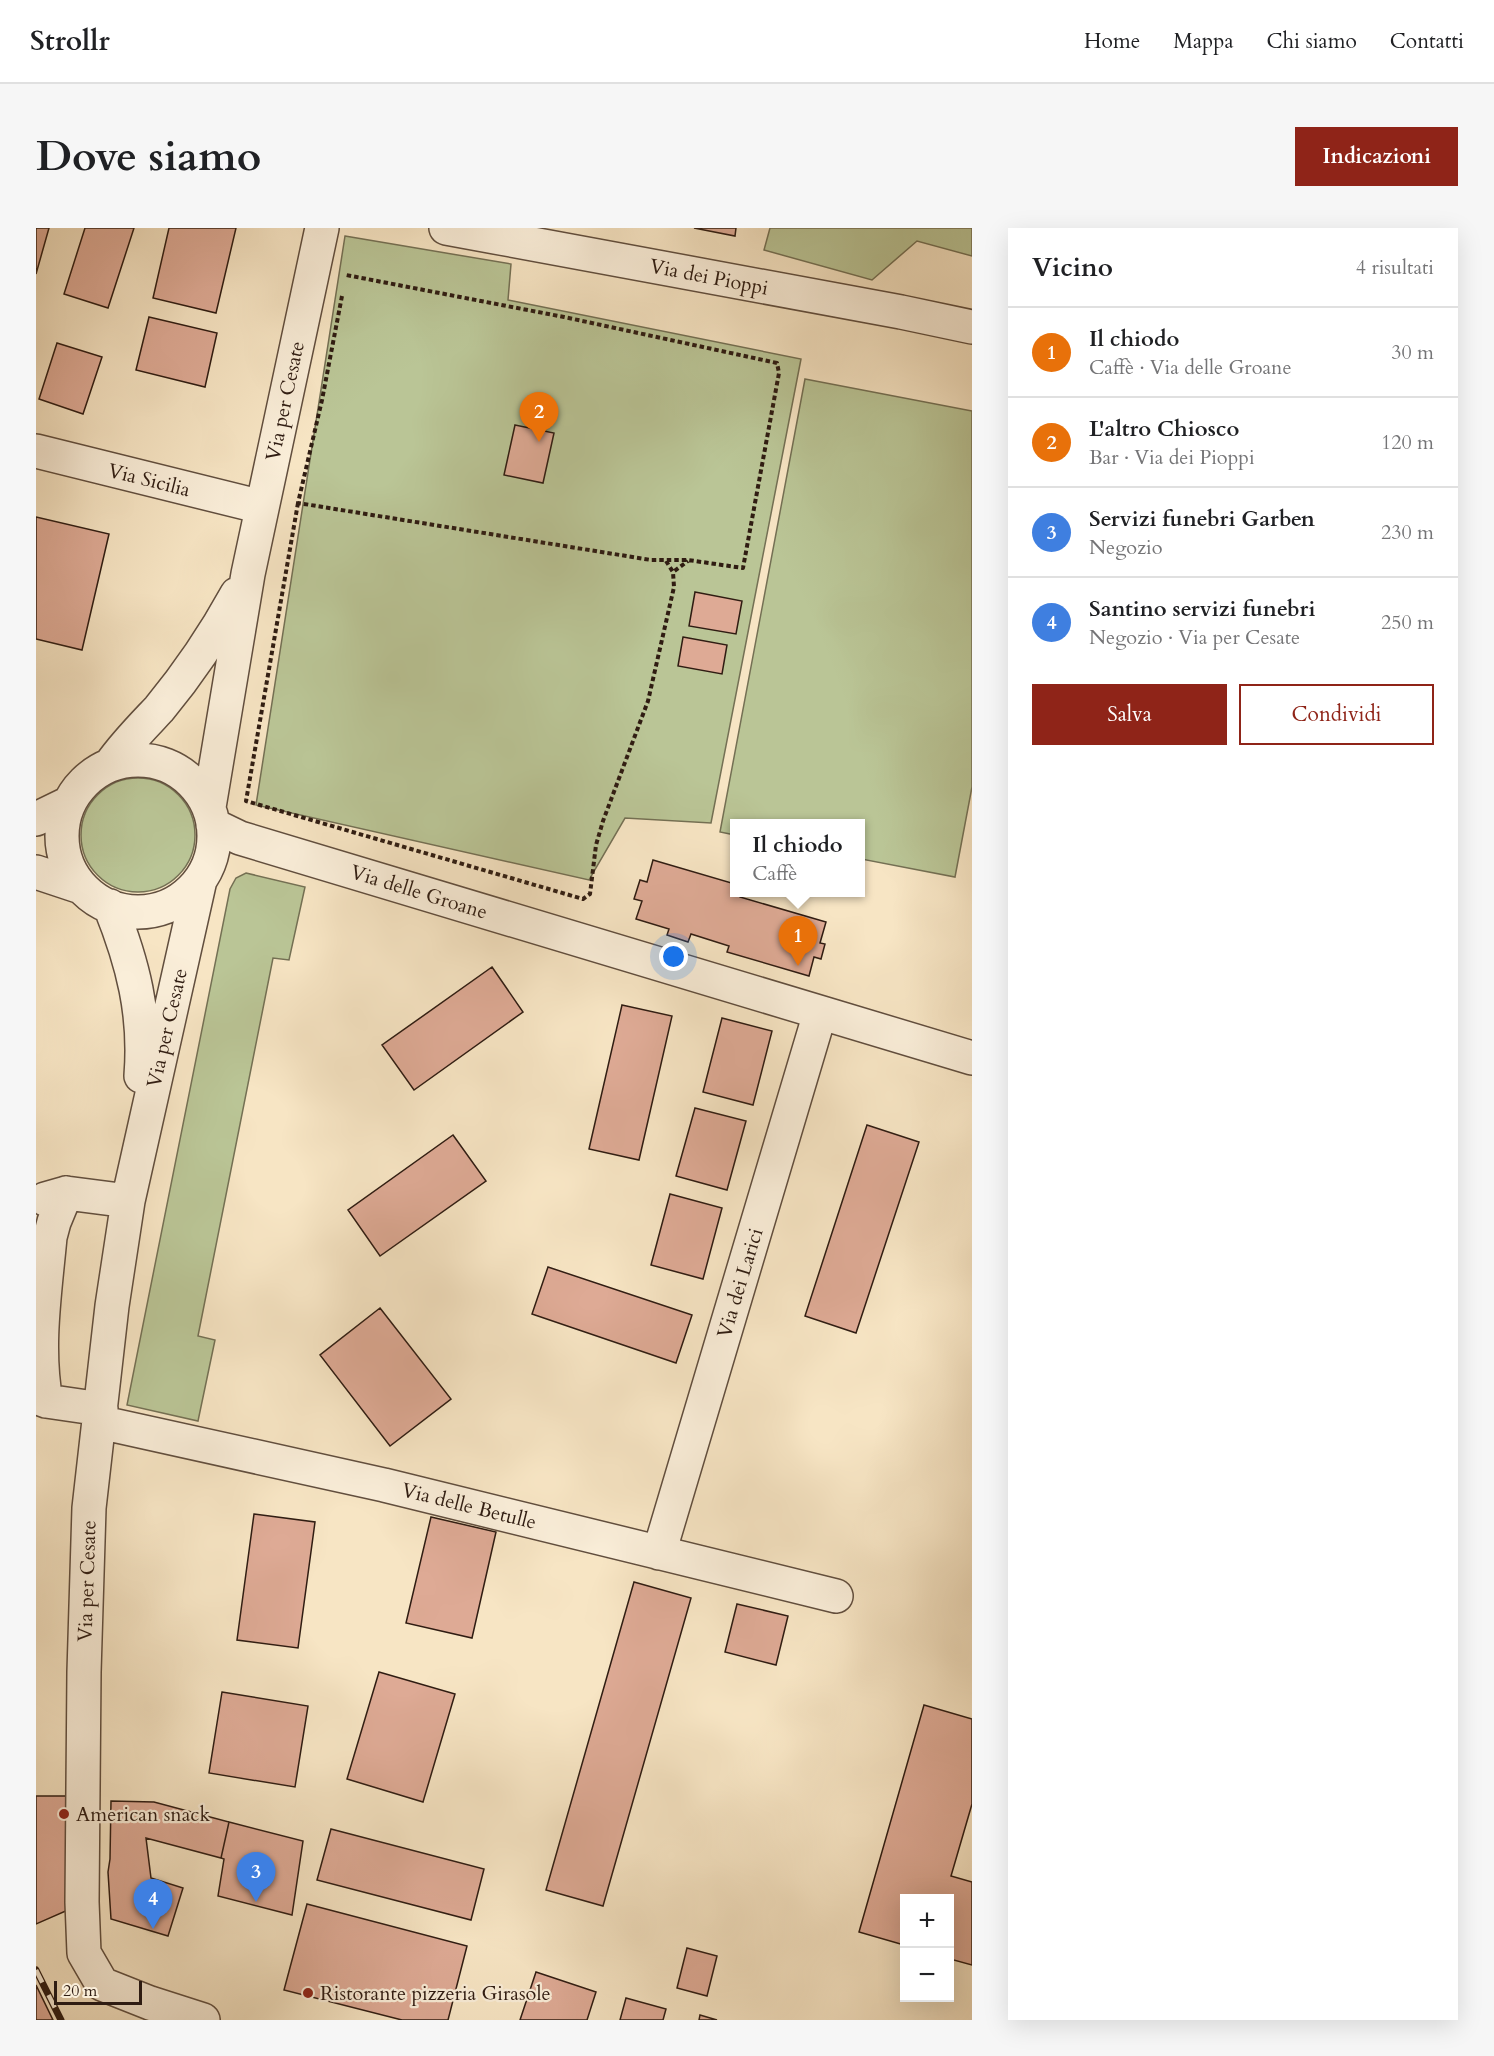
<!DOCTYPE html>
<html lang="it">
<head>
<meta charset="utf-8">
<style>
  body { margin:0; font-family:Cardo,serif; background:#f6f6f6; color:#202124 }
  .controls { position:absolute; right:18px; bottom:18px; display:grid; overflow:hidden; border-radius:0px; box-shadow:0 6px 24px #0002 }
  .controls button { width:54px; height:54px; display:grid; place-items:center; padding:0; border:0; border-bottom:2px solid #e0e0e0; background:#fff; color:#202124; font:30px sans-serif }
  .scale { position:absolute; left:18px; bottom:15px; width:88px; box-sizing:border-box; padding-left:6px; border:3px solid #2f1c12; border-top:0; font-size:16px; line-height:21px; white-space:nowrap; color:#2f1c12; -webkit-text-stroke:4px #faeed9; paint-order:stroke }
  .you { position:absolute; left:638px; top:729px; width:21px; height:21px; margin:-15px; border:4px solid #fff; border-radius:50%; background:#1a73e8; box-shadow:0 0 0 9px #1a73e833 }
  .badge { display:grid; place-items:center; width:39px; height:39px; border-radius:50%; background:#8f2418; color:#fff; font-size:20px; font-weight:700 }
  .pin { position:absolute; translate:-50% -50px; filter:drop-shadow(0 2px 3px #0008) }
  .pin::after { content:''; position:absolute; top:32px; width:21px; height:18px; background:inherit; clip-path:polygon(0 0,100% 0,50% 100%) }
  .popup { position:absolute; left:694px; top:591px; width:135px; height:78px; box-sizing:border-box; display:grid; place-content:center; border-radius:0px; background:#fff; filter:drop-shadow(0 2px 4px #0005); font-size:20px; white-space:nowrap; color:#757577 }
  .popup b { font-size:22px; color:#202124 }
  .popup::after { content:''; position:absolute; left:50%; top:100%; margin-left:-12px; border:12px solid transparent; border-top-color:#fff }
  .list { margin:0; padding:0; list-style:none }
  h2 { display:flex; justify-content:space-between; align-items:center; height:78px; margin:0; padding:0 24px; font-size:26px }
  h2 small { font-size:20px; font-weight:400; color:#757577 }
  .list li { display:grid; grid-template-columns:39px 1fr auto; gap:18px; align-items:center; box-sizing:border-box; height:90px; padding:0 24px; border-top:2px solid #e0e0e0 }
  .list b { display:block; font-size:22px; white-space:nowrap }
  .list p { margin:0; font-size:20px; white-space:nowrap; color:#757577 }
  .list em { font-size:20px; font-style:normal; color:#757577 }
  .actions { display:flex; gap:12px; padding:18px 24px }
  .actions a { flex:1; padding:14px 0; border:2px solid #8f2418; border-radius:0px; text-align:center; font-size:21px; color:#8f2418 }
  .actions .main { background:#8f2418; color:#fff }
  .map { position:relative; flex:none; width:936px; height:1792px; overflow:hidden; border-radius:0px }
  header { display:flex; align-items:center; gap:36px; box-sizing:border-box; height:84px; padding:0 30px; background:#fff; border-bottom:2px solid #e0e0e0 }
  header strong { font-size:28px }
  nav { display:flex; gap:33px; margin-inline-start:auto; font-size:21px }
  .intro { display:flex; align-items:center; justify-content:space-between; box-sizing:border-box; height:144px; padding:0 36px }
  h1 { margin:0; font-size:42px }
  .button { padding:15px 27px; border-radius:0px; background:#8f2418; color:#fff; font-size:21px; font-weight:700 }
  main { display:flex; gap:36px; padding:0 36px }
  aside { flex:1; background:#fff; border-radius:0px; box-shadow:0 6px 24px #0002 }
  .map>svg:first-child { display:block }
  .green { fill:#bac596; stroke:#747054; stroke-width:1.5 }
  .building { fill:#deaa95; stroke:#2f1c12; stroke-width:1.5 }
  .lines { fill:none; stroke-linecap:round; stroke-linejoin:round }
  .minor-casing { stroke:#614e3e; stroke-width:36 }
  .path { stroke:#2f1c12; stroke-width:4; stroke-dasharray:4.5 3; stroke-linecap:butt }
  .minor { stroke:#faeed9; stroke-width:33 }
  .rail-casing { stroke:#2f1c12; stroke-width:7 }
  .rail { stroke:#faeed9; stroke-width:4.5; stroke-dasharray:14; stroke-linecap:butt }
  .poi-dot { fill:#8f2418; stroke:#faeed9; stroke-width:2 }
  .labels { text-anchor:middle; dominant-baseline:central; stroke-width:4.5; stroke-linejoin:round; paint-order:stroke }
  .street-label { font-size:20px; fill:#2f1c12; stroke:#faeed9 }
  .poi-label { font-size:20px; fill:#2f1c12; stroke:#faeed9; text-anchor:start }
</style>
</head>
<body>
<header>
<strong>Strollr</strong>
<nav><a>Home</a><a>Mappa</a><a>Chi siamo</a><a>Contatti</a></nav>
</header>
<div class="intro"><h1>Dove siamo</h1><a class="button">Indicazioni</a></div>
<main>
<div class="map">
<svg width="936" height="1792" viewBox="0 0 936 1792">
  <rect width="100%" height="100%" fill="#f7e5c4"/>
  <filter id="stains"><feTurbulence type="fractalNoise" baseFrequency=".00333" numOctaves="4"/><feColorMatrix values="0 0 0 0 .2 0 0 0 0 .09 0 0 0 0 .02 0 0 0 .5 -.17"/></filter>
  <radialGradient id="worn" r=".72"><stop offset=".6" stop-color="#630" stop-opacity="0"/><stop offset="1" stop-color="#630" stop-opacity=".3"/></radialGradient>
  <path class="green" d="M734 0H936V28L881 13 836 52 728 22Z
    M309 8 475 36 472 72 765 131 675 595 589 590 553 652 220 577Z
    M769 151 936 183V559L919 649 825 631V596H699V607L684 604Z
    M45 607a57 57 0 1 1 114 0a57 57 0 1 1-114 0Z
    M210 645 269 659 253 732 237 730 162 1108 179 1112 162 1193 91 1177 194 661 200 650Z"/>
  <path class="building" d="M0 0H13L0 46Z
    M49 0H98L72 80 28 66Z
    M133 0H200L180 85 117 70Z
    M658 0H700L699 8Z
    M113 89 181 105 169 159 100 142Z
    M21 115 66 129 47 186 3 171Z
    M479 197 518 205 507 255 468 247Z
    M0 289 73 306 46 422 0 411Z
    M659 364 706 373 700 406 653 398Z
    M647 409 691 417 686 446 642 438Z
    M617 632 699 656V664H705L704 669 790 694 784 715 789 716 785 731 778 729 773 748 691 724 693 718 655 706 652 714 631 707 633 701 600 691 606 673 598 671 604 652 611 654Z
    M456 739 487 784 378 862 346 817Z
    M586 777 636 788 603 932 553 921Z
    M686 790 736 803 717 877 667 864Z
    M659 880 710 893 691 962 640 948Z
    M831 897 883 914 820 1105 769 1088Z
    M417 907 450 953 344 1028 312 982Z
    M634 966 686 980 667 1051 615 1037Z
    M512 1039 656 1087 640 1135 496 1086Z
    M344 1080 415 1171 354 1218 284 1127Z
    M218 1286 279 1294 262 1420 201 1412Z
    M395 1289 460 1304 436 1410 370 1395Z
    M598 1354 655 1370 567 1678 510 1662Z
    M701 1376 752 1388 740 1437 689 1424Z
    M343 1444 419 1466 387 1574 311 1551Z
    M186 1464 272 1478 259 1559 173 1545Z
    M888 1477 936 1491V1576L915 1648 936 1654V1737L914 1731V1670H868V1717L823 1704Z
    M0 1568H30L32 1682 0 1696Z
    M75 1573 118 1574 193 1594 185 1630 110 1610 115 1650 147 1660 132 1708 75 1691 72 1644 74 1631Z
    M193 1594 267 1613 256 1687 182 1668 188 1631 185 1630Z
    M295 1601 448 1641 435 1692 281 1652Z
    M271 1676 431 1718 412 1792H366L248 1762Z
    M651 1720 681 1728 671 1768 641 1760Z
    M500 1744 560 1764 551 1792H484Z
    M0 1757 17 1792H0Z
    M590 1770 630 1781 627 1792H584Z
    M664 1787 681 1792H663Z"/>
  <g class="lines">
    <g class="minor-casing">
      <path id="minor" d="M410 0 865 84 936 99
        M0 223 226 279
        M26 608a76 76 0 1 1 152 0a76 76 0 1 1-152 0Z
        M75 536C89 516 106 499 123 481 152 446 179 406 201 366
        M173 579 212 346 286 0
        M0 591 33 575
        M177 597 204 610 936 830
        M0 644 45 659
        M164 652 92 973 76 1078 53 1280 48 1444 46 1674 48 1725 66 1756 114 1775 167 1792
        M74 678C97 735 110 786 105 848
        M9 971 30 965 92 973
        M0 1169 10 1173 65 1181
        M10 1173C0 1119 9 1064 14 1009L18 994 30 965
        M63 1194 348 1257 800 1368
        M623 1325 784 785"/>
    </g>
    <path class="path" d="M306 68 286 172 262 275 615 332H652L707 340 743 145 741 135 528 89 310 47
      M262 275 210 573 547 671 554 666 560 617 567 593 612 473 638 359 637 344
      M630 333 637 344 652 333"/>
    <use href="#minor" class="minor"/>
    <g class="rail-casing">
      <path id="rail" d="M0 1742 25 1792"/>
    </g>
    <use href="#rail" class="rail"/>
  </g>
  <g class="poi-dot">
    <circle cx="28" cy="1586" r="6"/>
    <circle cx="272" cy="1765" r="6"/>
  </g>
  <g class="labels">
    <g class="street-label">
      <text transform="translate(673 49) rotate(11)">Via dei Pioppi</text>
      <text transform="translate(249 173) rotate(-78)">Via per Cesate</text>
      <text transform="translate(113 252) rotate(14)">Via Sicilia</text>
      <text transform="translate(383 664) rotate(17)">Via delle Groane</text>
      <text transform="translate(131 800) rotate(-77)">Via per Cesate</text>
      <text transform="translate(704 1055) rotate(-73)">Via dei Larici</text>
      <text transform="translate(433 1278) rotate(14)">Via delle Betulle</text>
      <text transform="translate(51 1353) rotate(-88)">Via per Cesate</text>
    </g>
    <g class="poi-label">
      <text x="40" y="1586">American snack</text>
      <text x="284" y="1765">Ristorante pizzeria Girasole</text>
    </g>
  </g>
  <rect width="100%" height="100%" filter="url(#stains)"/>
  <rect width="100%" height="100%" fill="url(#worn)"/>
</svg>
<div class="controls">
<button>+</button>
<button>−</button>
</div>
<div class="scale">20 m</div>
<div class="you"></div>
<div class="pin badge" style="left:762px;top:738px;background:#e8710a">1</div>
<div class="popup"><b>Il chiodo</b>Caffè</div>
<div class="pin badge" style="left:503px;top:214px;background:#e8710a">2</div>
<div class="pin badge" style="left:220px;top:1674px;background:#3f7fe0">3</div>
<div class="pin badge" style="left:117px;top:1701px;background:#3f7fe0">4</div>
</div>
<aside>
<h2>Vicino<small>4 risultati</small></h2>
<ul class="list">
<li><span class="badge" style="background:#e8710a">1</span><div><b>Il chiodo</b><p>Caffè · Via delle Groane</p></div><em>30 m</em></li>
<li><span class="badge" style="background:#e8710a">2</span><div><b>L'altro Chiosco</b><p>Bar · Via dei Pioppi</p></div><em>120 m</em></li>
<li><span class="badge" style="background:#3f7fe0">3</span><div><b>Servizi funebri Garben</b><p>Negozio</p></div><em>230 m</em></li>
<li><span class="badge" style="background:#3f7fe0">4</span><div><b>Santino servizi funebri</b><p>Negozio · Via per Cesate</p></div><em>250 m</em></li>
</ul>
<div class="actions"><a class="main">Salva</a><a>Condividi</a></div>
</aside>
</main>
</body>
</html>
